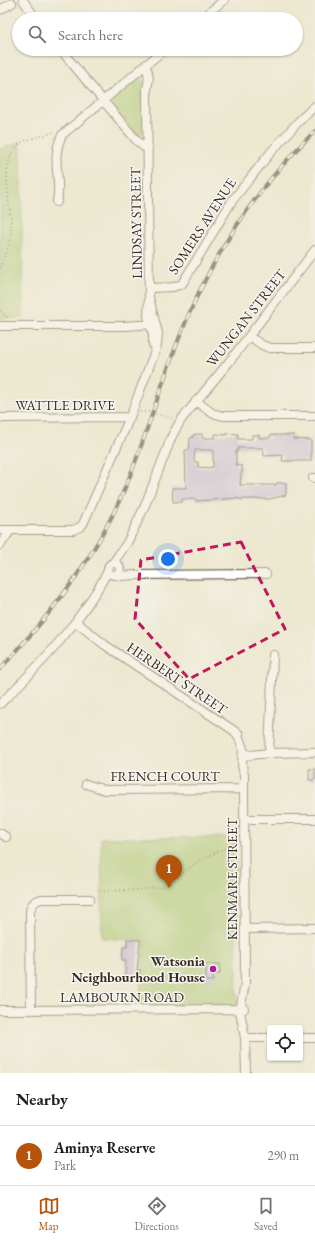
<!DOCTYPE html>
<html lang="en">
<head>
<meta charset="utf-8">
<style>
  body { margin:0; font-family:"EB Garamond",serif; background:#f6f6f6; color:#202124 }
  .controls { position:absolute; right:12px; bottom:12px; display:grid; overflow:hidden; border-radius:4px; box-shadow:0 1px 3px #0004 }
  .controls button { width:36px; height:36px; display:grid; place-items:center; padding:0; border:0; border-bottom:1px solid #e0e0e0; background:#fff; color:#202124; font:20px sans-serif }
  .you { position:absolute; left:168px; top:559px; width:14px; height:14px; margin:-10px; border:3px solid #fff; border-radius:50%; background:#1a73e8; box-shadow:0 0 0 6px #1a73e833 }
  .badge { display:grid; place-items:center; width:26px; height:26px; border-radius:50%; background:#b45309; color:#fff; font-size:13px; font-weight:700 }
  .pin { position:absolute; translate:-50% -33px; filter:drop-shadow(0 1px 2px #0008) }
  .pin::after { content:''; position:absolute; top:21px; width:14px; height:12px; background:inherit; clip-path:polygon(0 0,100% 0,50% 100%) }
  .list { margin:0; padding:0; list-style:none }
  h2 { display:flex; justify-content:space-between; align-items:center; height:52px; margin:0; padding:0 16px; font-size:17px }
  h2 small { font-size:13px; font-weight:400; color:#757577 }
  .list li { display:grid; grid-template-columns:26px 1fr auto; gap:12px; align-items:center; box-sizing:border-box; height:60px; padding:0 16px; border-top:1px solid #e0e0e0 }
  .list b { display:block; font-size:15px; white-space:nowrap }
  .list p { margin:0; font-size:13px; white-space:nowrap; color:#757577 }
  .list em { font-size:13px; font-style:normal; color:#757577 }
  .icon { flex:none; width:22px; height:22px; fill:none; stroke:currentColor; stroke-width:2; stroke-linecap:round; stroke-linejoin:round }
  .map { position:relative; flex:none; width:315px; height:1073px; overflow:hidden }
  .search { position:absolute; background:#fff; box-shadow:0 1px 3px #0004; left:12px; right:12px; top:12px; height:44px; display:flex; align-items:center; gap:10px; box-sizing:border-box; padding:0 14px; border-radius:22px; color:#757577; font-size:15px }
  .sheet { height:112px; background:#fff }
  nav { display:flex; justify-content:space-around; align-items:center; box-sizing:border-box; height:56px; border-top:1px solid #e0e0e0; background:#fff; font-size:11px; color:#757577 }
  nav a { display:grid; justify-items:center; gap:2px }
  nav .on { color:#b45309 }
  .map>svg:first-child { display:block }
  .green { fill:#a6c56d; stroke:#707846 }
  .building { fill:#b6a6d8; fill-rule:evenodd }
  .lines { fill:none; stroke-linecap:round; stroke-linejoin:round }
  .minor-casing { stroke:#564639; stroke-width:10 }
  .path { stroke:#564639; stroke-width:1.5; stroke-dasharray:1 3; stroke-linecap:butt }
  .minor { stroke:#fff; stroke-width:8 }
  .rail-casing { stroke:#3b2a1e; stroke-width:4 }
  .rail { stroke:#f6f6f2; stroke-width:2.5; stroke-dasharray:8; stroke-linecap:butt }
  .marked { fill:none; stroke:#c2185b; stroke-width:3; stroke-dasharray:8 5; stroke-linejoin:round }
  .poi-dot { fill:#b5179e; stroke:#f6f6f2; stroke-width:1.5 }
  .labels { text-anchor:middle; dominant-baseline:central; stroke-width:3; stroke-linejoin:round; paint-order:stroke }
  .street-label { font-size:14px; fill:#3b2a1e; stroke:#f6f6f2 }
  .poi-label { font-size:14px; font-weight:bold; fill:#3b2a1e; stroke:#f6f6f2; text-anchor:end }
</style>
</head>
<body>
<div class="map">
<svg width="315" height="1073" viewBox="0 0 315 1073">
  <rect width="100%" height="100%" fill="#f6f6f2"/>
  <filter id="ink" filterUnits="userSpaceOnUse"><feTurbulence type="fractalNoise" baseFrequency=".025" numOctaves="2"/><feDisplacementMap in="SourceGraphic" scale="8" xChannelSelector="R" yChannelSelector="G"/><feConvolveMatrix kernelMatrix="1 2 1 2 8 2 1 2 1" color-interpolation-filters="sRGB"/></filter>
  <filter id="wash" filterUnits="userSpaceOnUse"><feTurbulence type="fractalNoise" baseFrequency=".012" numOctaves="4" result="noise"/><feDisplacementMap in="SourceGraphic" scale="16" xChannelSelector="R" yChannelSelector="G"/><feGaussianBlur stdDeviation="0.9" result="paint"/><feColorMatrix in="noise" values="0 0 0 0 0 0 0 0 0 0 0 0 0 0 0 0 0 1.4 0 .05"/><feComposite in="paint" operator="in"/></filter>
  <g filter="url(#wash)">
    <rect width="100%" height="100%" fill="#ede8d0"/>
    <path class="green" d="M136 78H140L143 82 144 130 141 134 135 133 113 107C109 94 127 85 136 78Z
      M21 142 23 318H0V149Z
      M236 837 237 1004 233 1005 140 1006 141 981 144 941 102 938 101 838Z"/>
    <g id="blocks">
      <path class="building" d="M227 433 238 434V439H252V435H259V438H270V435H294L293 439 311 440V461H282L283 455 264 456 263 448H238V451H236V465L242 466V473H241L240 485H276V483H286V495L270 499H237L238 498 196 501V499H182V502H173L172 488H186L185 450H189L190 438H193V435L196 434H202V438H215V434L227 435ZM195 450H213V467H211V468L198 467V462H194Z
        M309 769H315V780H309Z
        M127 939 140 940 137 970H140V977L125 976 126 960H122L123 947H127Z
        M206 964H220V974H213V981H206Z"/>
    </g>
  </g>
  <g filter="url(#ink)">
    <use href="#blocks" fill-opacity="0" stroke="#564639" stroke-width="1"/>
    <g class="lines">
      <g class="minor-casing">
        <path id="minor" d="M23 0 36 19
          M0 10 12 3
          M201 19 224 0
          M60 49 137 141 144 147 148 148
          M145 65C150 74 149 80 147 89L149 298 148 316 153 335V345
          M57 202C62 178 50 160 62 135L165 49
          M149 288 173 287 182 284 232 201 271 152 298 122 315 106
          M0 326H124L153 324
          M249 336 262 345 270 348H315
          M196 401 212 413 223 416H315
          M0 418 130 417
          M313 478H315
          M0 530H73L80 527 83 524 130 417 157 346 158 333 149 298
          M0 545 8 534 9 530
          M108 569a6 6 0 1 1 12 0a6 6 0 1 1-12 0Z
          M113 563 127 543 144 508 172 436 181 420 229 362 315 250
          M117 575 121 576 135 575 266 574
          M76 622 105 645 239 734
          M0 704C41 664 81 622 108 571
          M235 732 240 740 243 749 242 765 244 775V789L245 983 240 1011 245 1038 246 1073
          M243 753 251 755 269 753 315 752
          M269 753 273 655
          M86 784 105 790 244 789
          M245 819H315
          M0 833 6 837
          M245 929 315 928
          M0 1010 244 1009
          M31 1010 30 913C30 905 34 901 41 899H90
          M245 1038H270
          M300 1038H315"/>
      </g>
      <path class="path" d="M0 268C6 254 11 242 11 227 11 201 0 172 14 150 16 148 18 145 20 143 28 139 46 135 55 132
        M0 311 8 318
        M140 412H149L174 419
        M100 891 135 890 163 887 172 882 194 864 236 842"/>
      <use href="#minor" class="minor"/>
      <g class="rail-casing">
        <path id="rail" d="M0 669C43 623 83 574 112 516 141 458 156 396 180 336 210 259 256 188 315 131"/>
      </g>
      <use href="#rail" class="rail"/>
    </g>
  </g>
  <path d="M0 0H315V1073H0ZM241 542 285 629 189 679 135 619 141 560Z" fill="#ede8d0" fill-opacity=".55" fill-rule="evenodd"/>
  <path class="marked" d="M241 542 285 629 189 679 135 619 141 560Z"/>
  <circle class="poi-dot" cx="213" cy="969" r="4"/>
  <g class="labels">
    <g class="street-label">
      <text transform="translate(136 223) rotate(-91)">LINDSAY STREET</text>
      <text transform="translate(202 226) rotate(-57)">SOMERS AVENUE</text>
      <text transform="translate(246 318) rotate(-52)">WUNGAN STREET</text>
      <text x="65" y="405">WATTLE DRIVE</text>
      <text transform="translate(177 678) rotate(34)">HERBERT STREET</text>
      <text x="165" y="776">FRENCH COURT</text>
      <text transform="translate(232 879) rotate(-90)">KENMARE STREET</text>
      <text x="122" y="997">LAMBOURN ROAD</text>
    </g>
    <g class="poi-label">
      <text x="205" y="961">Watsonia<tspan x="205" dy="16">Neighbourhood House</tspan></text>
    </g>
  </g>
</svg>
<div class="controls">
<button><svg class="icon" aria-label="locate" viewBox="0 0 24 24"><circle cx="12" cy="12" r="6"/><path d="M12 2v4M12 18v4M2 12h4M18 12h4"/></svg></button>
</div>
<div class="you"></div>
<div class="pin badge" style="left:169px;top:888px">1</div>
<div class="search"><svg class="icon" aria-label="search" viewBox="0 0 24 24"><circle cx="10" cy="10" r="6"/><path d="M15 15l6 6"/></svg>Search here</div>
</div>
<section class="sheet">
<h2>Nearby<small></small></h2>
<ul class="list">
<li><span class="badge">1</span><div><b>Aminya Reserve</b><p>Park</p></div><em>290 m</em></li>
</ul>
</section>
<nav>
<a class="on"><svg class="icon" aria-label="map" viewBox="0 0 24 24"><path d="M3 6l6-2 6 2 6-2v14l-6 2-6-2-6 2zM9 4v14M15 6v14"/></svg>Map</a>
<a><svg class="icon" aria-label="directions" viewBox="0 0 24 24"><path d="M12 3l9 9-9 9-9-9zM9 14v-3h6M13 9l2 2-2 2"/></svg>Directions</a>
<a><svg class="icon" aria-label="saved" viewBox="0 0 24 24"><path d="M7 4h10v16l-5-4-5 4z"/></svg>Saved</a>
</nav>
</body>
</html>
